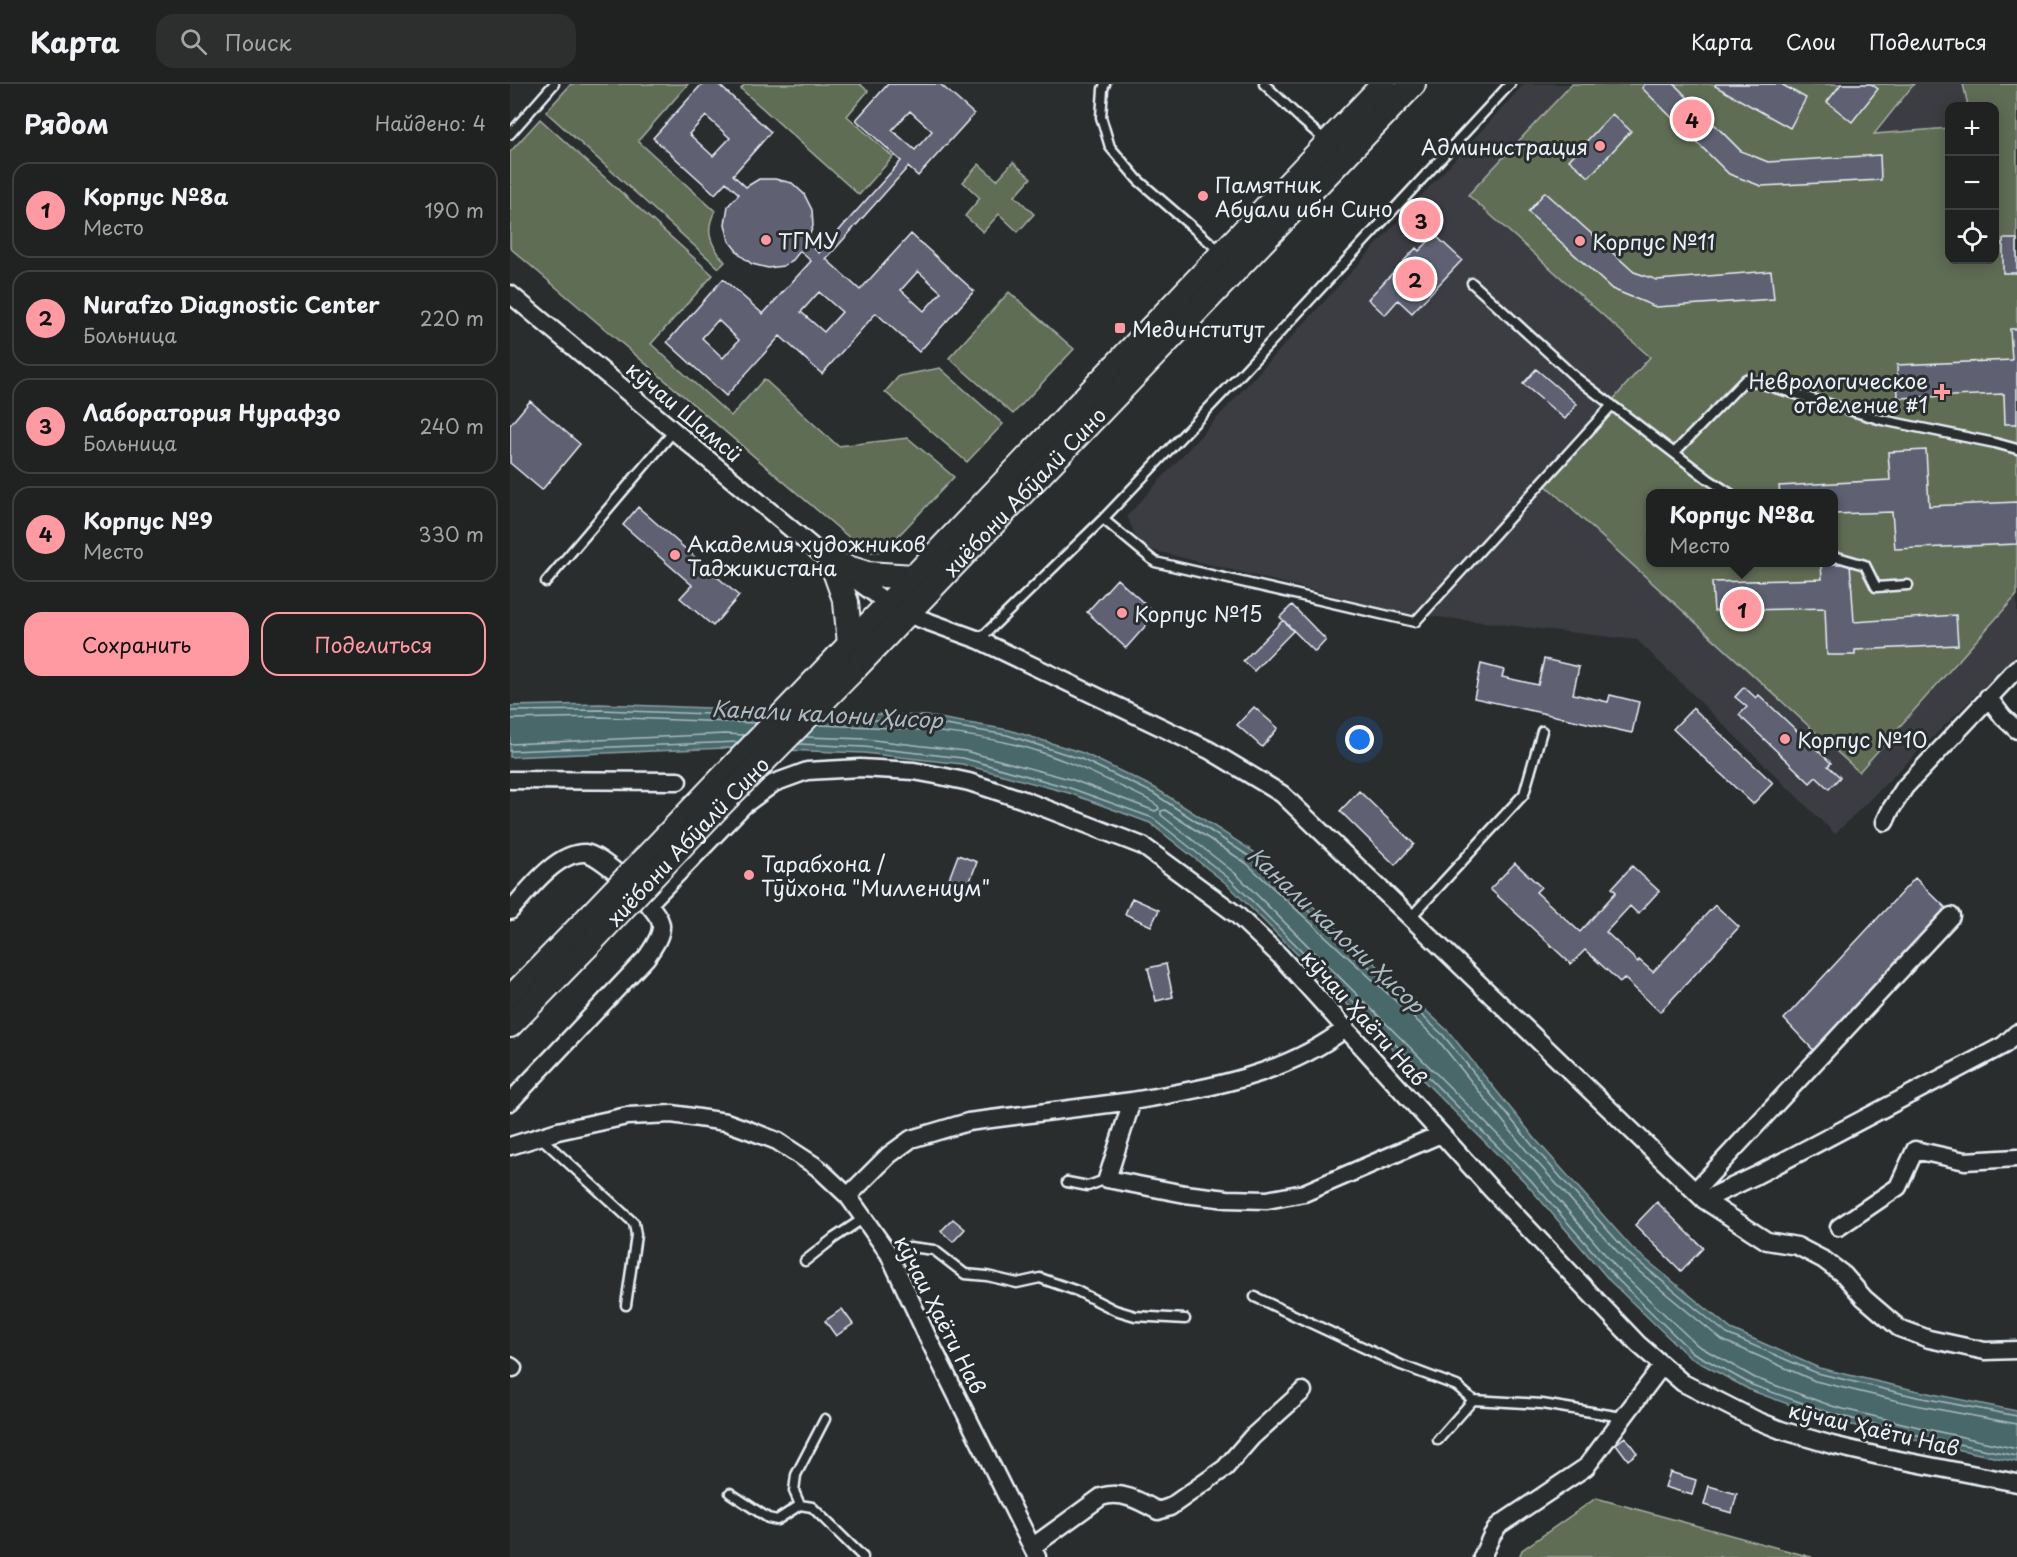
<!DOCTYPE html>
<html lang="ru">
<head>
<meta charset="utf-8">
<style>
  body { margin:0; font-family:"Playpen Sans",sans-serif; background:#2d2f2f; color:#f1f3f6 }
  .controls { position:absolute; right:18px; top:18px; display:grid; overflow:hidden; border-radius:12px; box-shadow:0 3px 15px #0003 }
  .controls button { width:54px; height:54px; display:grid; place-items:center; padding:0; border:0; border-bottom:2px solid #3d3f40; background:#202222; color:#f1f3f6; font:30px sans-serif }
  .you { position:absolute; left:850px; top:656px; width:21px; height:21px; margin:-15px; border:4px solid #fff; border-radius:50%; background:#1a73e8; box-shadow:0 0 0 9px #1a73e833 }
  .badge { display:grid; place-items:center; width:39px; height:39px; border-radius:50%; background:#ff9aa2; color:#111; font-size:20px; font-weight:700 }
  .pin { position:absolute; translate:-50% -50%; border:3px solid #fff; box-shadow:0 2px 6px #0006 }
  .popup { position:absolute; left:1136px; top:405px; width:192px; height:78px; box-sizing:border-box; display:grid; place-content:center; border-radius:12px; background:#202222; filter:drop-shadow(0 2px 4px #0005); font-size:20px; white-space:nowrap; color:#a2a4a5 }
  .popup b { font-size:22px; color:#f1f3f6 }
  .popup::after { content:''; position:absolute; left:50%; top:100%; margin-left:-12px; border:12px solid transparent; border-top-color:#202222 }
  .list { margin:0; padding:0; list-style:none }
  h2 { display:flex; justify-content:space-between; align-items:center; height:78px; margin:0; padding:0 24px; font-size:26px }
  h2 small { font-size:20px; font-weight:400; color:#a2a4a5 }
  .list li { display:grid; grid-template-columns:39px 1fr auto; gap:18px; align-items:center; box-sizing:border-box; height:96px; margin:0 12px 12px; padding:0 12px; border:2px solid #3d3f40; border-radius:18px }
  .list b { display:block; font-size:22px; white-space:nowrap }
  .list p { margin:0; font-size:20px; white-space:nowrap; color:#a2a4a5 }
  .list em { font-size:20px; font-style:normal; color:#a2a4a5 }
  .actions { display:flex; gap:12px; padding:18px 24px }
  .actions a { flex:1; padding:14px 0; border:2px solid #ff9aa2; border-radius:18px; text-align:center; font-size:21px; color:#ff9aa2 }
  .actions .main { background:#ff9aa2; color:#111 }
  .icon { flex:none; width:33px; height:33px; fill:none; stroke:currentColor; stroke-width:2; stroke-linecap:round; stroke-linejoin:round }
  .map { position:relative; flex:none; width:1507px; height:1473px; overflow:hidden }
  header { display:flex; align-items:center; gap:36px; box-sizing:border-box; height:84px; padding:0 30px; background:#202222; border-bottom:2px solid #3d3f40 }
  header strong { font-size:28px }
  nav { display:flex; gap:33px; margin-inline-start:auto; font-size:21px }
  .search { width:420px; height:54px; background:#2d2f2f; display:flex; align-items:center; gap:15px; box-sizing:border-box; padding:0 21px; border-radius:18px; color:#a2a4a5; font-size:22px }
  main { display:flex }
  aside { flex:1; background:#202222 }
  .map>svg:first-child { display:block }
  .built { fill:#3a3c42; fill-rule:evenodd }
  .green { fill:#616d54; stroke:#a4afa6; stroke-width:1.5; fill-rule:evenodd }
  .water { fill:#4a686b; stroke:#899fa3; stroke-width:1.5 }
  .lines { fill:none; stroke-linecap:round; stroke-linejoin:round }
  .shore { stroke:#a9bac0; stroke-width:1.5 }
  .building { fill:#5e6072; stroke:#e8f1f8; stroke-width:1.5; fill-rule:evenodd }
  .lane-casing { stroke:#e8f1f8; stroke-width:13 }
  .street-casing { stroke:#e8f1f8; stroke-width:21 }
  .secondary-casing { stroke:#e8f1f8; stroke-width:28 }
  .lane { stroke:#2a2d2e; stroke-width:8 }
  .street { stroke:#2a2d2e; stroke-width:16 }
  .secondary { stroke:#2a2d2e; stroke-width:24 }
  .secondary-bridge-casing { stroke:#e8f1f8; stroke-width:28; stroke-linecap:butt }
  .secondary-bridge { stroke:#2a2d2e; stroke-width:24 }
  .poi-dot { fill:#ff9aa2; stroke:#2a2d2e; stroke-width:2 }
  .labels { text-anchor:middle; dominant-baseline:central; stroke-width:6; stroke-linejoin:round; paint-order:stroke }
  .poi-label { font-size:21px; fill:#e8f1f8; stroke:#2a2d2e; text-anchor:start }
  .street-label { font-size:21px; fill:#e8f1f8; stroke:#2a2d2e }
  .water-label { font-size:22px; font-style:italic; fill:#a9bac0; stroke:#2a2d2e }
</style>
</head>
<body>
<header>
<strong>Карта</strong>
<div class="search"><svg class="icon" aria-label="search" viewBox="0 0 24 24"><circle cx="10" cy="10" r="6"/><path d="M15 15l6 6"/></svg>Поиск</div>
<nav><a>Карта</a><a>Слои</a><a>Поделиться</a></nav>
</header>
<main>
<aside>
<h2>Рядом<small>Найдено: 4</small></h2>
<ul class="list">
<li><span class="badge">1</span><div><b>Корпус №8а</b><p>Место</p></div><em>190 m</em></li>
<li><span class="badge">2</span><div><b>Nurafzo Diagnostic Center</b><p>Больница</p></div><em>220 m</em></li>
<li><span class="badge">3</span><div><b>Лаборатория Нурафзо</b><p>Больница</p></div><em>240 m</em></li>
<li><span class="badge">4</span><div><b>Корпус №9</b><p>Место</p></div><em>330 m</em></li>
</ul>
<div class="actions"><a class="main">Сохранить</a><a>Поделиться</a></div>
</aside>
<div class="map">
<svg width="1507" height="1473" viewBox="0 0 1507 1473">
  <rect width="100%" height="100%" fill="#2a2d2e"/>
  <filter id="ink" filterUnits="userSpaceOnUse"><feTurbulence type="fractalNoise" baseFrequency=".0167" numOctaves="2"/><feDisplacementMap in="SourceGraphic" scale="12" xChannelSelector="R" yChannelSelector="G"/><feConvolveMatrix kernelMatrix="1 2 1 2 8 2 1 2 1" color-interpolation-filters="sRGB"/></filter>
  <g filter="url(#ink)">
    <path class="built" d="M1014 0H1507V570L1325 750 1127 556 893 529 630 463 617 432ZM1440 22H1484V176H1440ZM1140 410H1324V478H1140Z"/>
    <path class="green" d="M61 0H178L128 57 205 127C194 148 201 161 215 178L209 184 36 28Z
      M235 0H350L358 7 337 32 383 73 349 111 231 5Z
      M1062 0H1404L1364 50 1439 44 1440 176H1484V22H1458L1453 0H1507V511L1349 688 1032 398 1140 273 958 111ZM1140 410H1324V478H1140Z
      M30 35 203 191 141 260 221 332 254 295 328 362 398 354 444 393 374 467 361 468 342 456 0 164V68Z
      M503 78 521 94 505 112 524 130 508 148 489 130 473 148 455 132 470 114 453 98 469 80 487 96Z
      M499 208 564 265 503 330 439 274Z
      M430 284 493 340 457 378 375 308 389 292Z
      M1086 1414 1297 1472 1302 1473H1009L1012 1466Z"/>
    <path class="water" d="M90 620 417 632 499 646 573 669 645 704 744 768 938 947 1027 1057 1123 1165 1221 1245 1309 1284 1408 1307 1507 1327V1378L1418 1359 1321 1336 1240 1306 1179 1273 1101 1198 1014 1097 717 800 640 739 559 709 452 680 354 669 216 664 0 673V622Z"/>
    <g class="lines">
      <path class="shore" d="M0 627 90 626 253 632
        M315 634 417 638 497 651 571 675 643 709 740 773 933 951 1022 1061 1119 1170 1217 1250 1307 1289 1407 1313 1507 1332
        M0 635 90 633 246 639
        M296 653 355 655 455 667 563 696 645 727 649 725 648 722 639 716C592 693 545 669 494 658 433 645 371 643 308 641
        M0 660 215 650 235 651
        M289 660 354 663 453 674 560 704 643 734 721 796 1018 1093 1106 1194 1182 1268 1242 1301 1323 1330 1419 1354 1507 1372
        M0 667 228 658
        M1507 1340 1405 1321 1305 1297 1212 1256 1114 1175 1016 1066 928 956 736 779 655 726 651 727V731L726 790 1024 1087 1111 1189 1187 1261 1245 1294 1325 1323 1421 1346 1507 1365"/>
    </g>
    <path class="building" d="M192 0H208L261 48 223 91 236 103 249 95H265L282 99 294 110 302 126 303 142 297 158 309 169 391 77 346 36 378 0H430L464 30 408 92 398 83 316 175 350 206 401 150 464 207 409 268 366 229 312 290 270 252 216 312 157 258 213 195 253 230 301 177 290 167 283 176 273 182 258 184 242 180 230 171 219 157 215 140 218 122 229 110 216 98 205 110 143 54ZM400 27 422 47 405 66 382 46ZM196 32 220 54 203 72 179 50ZM408 187 431 208 414 227 391 206ZM309 208 332 228 314 248 291 228ZM208 236 229 256 213 274 192 254Z
      M1135 0H1164L1231 67 1258 78 1370 71 1371 96 1251 102 1219 90 1132 4Z
      M1206 0H1271L1296 14 1280 44 1205 2Z
      M1331 0H1361L1368 5 1342 38 1317 18Z
      M1102 30 1121 47 1079 93 1059 76Z
      M1035 108 1124 188 1147 196 1261 187 1264 215 1146 223 1102 205 1018 128Z
      M925 151 952 176 902 229 888 216 875 231 858 215 906 164 909 167Z
      M1493 155H1507V189H1493Z
      M1500 245H1507V340H1495L1494 310 1388 314 1387 281 1502 276Z
      M1026 285 1067 320 1055 335 1013 300Z
      M20 317 70 360 32 406 0 379V341Z
      M1416 366 1419 422 1507 418V460L1385 465 1382 428 1324 430V410H1270L1269 402 1380 396 1378 368Z
      M128 423 229 512 203 542 170 514 182 501 113 441Z
      M1311 480H1340L1344 538 1446 531 1448 561 1345 566V571H1317L1315 524 1204 527 1202 498 1312 495Z
      M607 495 646 530 616 564 577 528Z
      M782 521 816 556 805 568 770 533Z
      M773 536 783 547 744 587 733 577Z
      M1034 575 1069 583 1063 610 1098 618 1100 611 1129 618 1122 649 964 614 971 580 994 586 992 593 1028 601Z
      M1234 603 1246 614 1249 611 1321 679 1318 682 1330 693 1319 705 1306 693 1300 699 1229 631 1237 623 1225 613Z
      M744 623 768 644 752 663 727 641Z
      M1183 624 1263 699 1243 720 1163 645Z
      M849 707 904 760 885 781 830 727Z
      M448 771 467 778 456 808 437 800Z
      M1005 779 1031 803 1026 808 1070 848 1106 808 1102 804 1122 782 1149 807 1128 830 1120 822 1096 848 1128 878 1129 876 1143 888 1205 821 1229 843 1150 928 1114 894 1110 898 1075 866 1061 880 980 805Z
      M1405 794 1438 826 1307 970 1274 935Z
      M622 814 649 826 641 842 615 830Z
      M656 880 663 913 646 917 638 884Z
      M1147 1118 1193 1164 1171 1187 1125 1141Z
      M443 1135 455 1145 443 1158 431 1147Z
      M332 1225 343 1240 326 1252 315 1237Z
      M1115 1353 1127 1369 1118 1376 1106 1360Z
      M1160 1388 1186 1396 1182 1411 1155 1403Z
      M1199 1402 1227 1410 1222 1429 1194 1421Z"/>
    <g class="lines">
      <g class="lane-casing">
        <path id="lane" d="M595 0 593 5 591 33 600 63 628 96 711 168
          M754 0 792 36 816 57
          M0 50 44 0
          M962 199 1065 293 1198 395 1221 410
          M1164 369 1236 295 1372 336 1485 359 1507 365
          M593 435 645 478 905 538 1102 321
          M1324 472 1355 481 1366 503 1398 501
          M36 498 164 347
          M469 556 593 435 734 287 1000 0
          M900 834 1014 710 1032 647
          M30 1053 124 1139 126 1151 116 1221
          M557 1098 578 1102 597 1095
          M379 1170 400 1163 424 1166 455 1190 477 1192 507 1199 530 1194 567 1207 605 1226 625 1232 675 1235
          M295 1177 324 1154 354 1134
          M745 1213 891 1281 947 1302 963 1316
          M928 1356 963 1316 1032 1320 1112 1333
          M220 1409 258 1434 267 1436 290 1421 302 1423 353 1473
          M290 1421 284 1407 286 1391 315 1335"/>
      </g>
      <g class="street-casing">
        <path id="street" d="M0 210 322 479 379 520 397 530 469 556 699 666 772 710 1194 1116 1257 1157 1287 1162 1314 1176 1334 1191 1354 1214 1389 1244 1419 1255 1475 1267 1507 1266
          M1478 613 1493 633 1507 646
          M0 696 168 697
          M1375 738 1381 725 1395 703 1507 584
          M139 819 234 721 264 699 297 687 350 684 404 687 431 692 459 698 511 715 633 762 727 831 770 872 979 1103 1128 1260 1173 1299 1246 1336 1271 1346 1322 1361 1369 1372 1507 1399
          M0 827C17 808 46 768 75 769 91 770 150 825 151 841 152 852 142 865 136 874L0 1018
          M622 1017C696 1005 776 991 836 944
          M0 1062 48 1047 117 1032 162 1030 216 1038 241 1047 267 1057 307 1083 338 1112 379 1170 418 1254 527 1473
          M1185 1107 1441 832
          M338 1112 379 1071 401 1055 458 1038 622 1017 597 1095 675 1110 717 1115 757 1116 794 1109 931 1050
          M1194 1116 1245 1092 1494 961 1507 949
          M1329 1143 1388 1103 1405 1066 1455 1077 1507 1074
          M0 1282 3 1284
          M522 1463 591 1413C611 1406 630 1417 648 1427L660 1423 715 1384 742 1353 793 1307
          M972 1473 982 1451 989 1441 1076 1383 1152 1282"/>
      </g>
      <g class="secondary-casing">
        <g id="secondary">
          <path d="M322 479 336 518 340 560"/>
          <path d="M322 479 357 490 404 493"/>
          <path d="M328 573 874 0"/>
          <path id="s1" d="M342 587 903 0"/>
          <path d="M0 915 63 850"/>
          <path d="M0 941 76 863"/>
        </g>
      </g>
      <use href="#lane" class="lane"/>
      <use href="#street" class="street"/>
      <use href="#secondary" class="secondary"/>
      <g class="secondary-bridge-casing">
        <g id="secondary-bridge">
          <path d="M63 850 328 573"/>
          <path id="s2" d="M76 863 208 723 342 587"/>
        </g>
      </g>
      <use href="#secondary-bridge" class="secondary-bridge"/>
    </g>
  </g>
  <g class="poi-dot">
    <circle cx="1090" cy="62" r="6"/>
    <circle cx="693" cy="112" r="6"/>
    <circle cx="256" cy="156" r="6"/>
    <circle cx="1070" cy="157" r="6"/>
    <rect x="604" y="238" width="12" height="12" rx="3"/>
    <path d="M1429 299h6v6h6v6h-6v6h-6v-6h-6v-6h6z"/>
    <circle cx="165" cy="471" r="6"/>
    <circle cx="612" cy="529" r="6"/>
    <circle cx="1275" cy="655" r="6"/>
    <circle cx="239" cy="791" r="6"/>
  </g>
  <g class="labels">
    <g class="poi-label">
      <text x="1078" y="62" text-anchor="end">Администрация</text>
      <text x="705" y="100">Памятник<tspan x="705" dy="24">Абуали ибн Сино</tspan></text>
      <text x="268" y="156">ТГМУ</text>
      <text x="1082" y="157">Корпус №11</text>
      <text x="622" y="244">Мединститут</text>
      <text x="1418" y="296" text-anchor="end">Неврологическое<tspan x="1418" dy="24">отделение #1</tspan></text>
      <text x="177" y="459">Академия художников<tspan x="177" dy="24">Таджикистана</tspan></text>
      <text x="624" y="529">Корпус №15</text>
      <text x="1287" y="655">Корпус №10</text>
      <text x="251" y="779">Тарабхона /<tspan x="251" dy="24">Тӯйхона "Миллениум"</tspan></text>
    </g>
    <g class="street-label">
      <text transform="translate(175 327) rotate(40)">кӯчаи Шамсӣ</text>
      <text stroke="none"><textPath href="#s1" startOffset="249">хиёбони Абӯалӣ Сино</textPath></text>
      <text stroke="none"><textPath href="#s2" startOffset="147">хиёбони Абӯалӣ Сино</textPath></text>
      <text transform="translate(855 933) rotate(48)">кӯчаи Ҳаёти Нав</text>
      <text transform="translate(431 1230) rotate(63)">кӯчаи Ҳаёти Нав</text>
      <text transform="translate(1364 1344) rotate(13)">кӯчаи Ҳаёти Нав</text>
    </g>
    <g class="water-label">
      <text transform="translate(317 629) rotate(3)">Канали калони Ҳисор</text>
      <text transform="translate(827 845) rotate(43)">Канали калони Ҳисор</text>
    </g>
  </g>
</svg>
<div class="controls">
<button>+</button>
<button>−</button>
<button><svg class="icon" aria-label="locate" viewBox="0 0 24 24"><circle cx="12" cy="12" r="6"/><path d="M12 2v4M12 18v4M2 12h4M18 12h4"/></svg></button>
</div>
<div class="you"></div>
<div class="pin badge" style="left:1232px;top:525px">1</div>
<div class="popup"><b>Корпус №8а</b>Место</div>
<div class="pin badge" style="left:905px;top:195px">2</div>
<div class="pin badge" style="left:911px;top:136px">3</div>
<div class="pin badge" style="left:1182px;top:35px">4</div>
</div>
</main>
</body>
</html>
